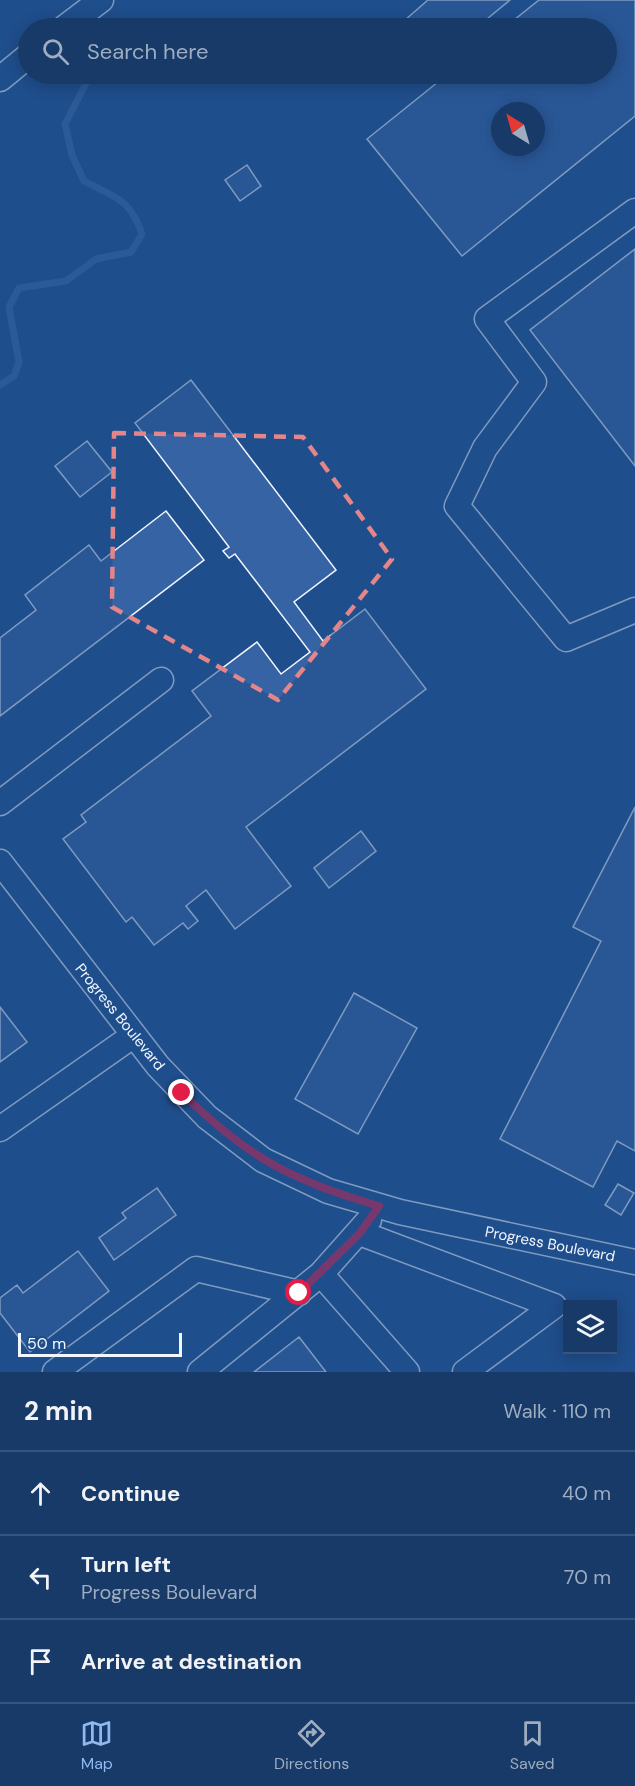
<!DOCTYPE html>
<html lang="en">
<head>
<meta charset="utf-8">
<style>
  body { margin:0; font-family:"DM Sans",sans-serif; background:#20416f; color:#f1f3f6 }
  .controls { position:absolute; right:18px; bottom:18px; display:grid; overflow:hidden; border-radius:0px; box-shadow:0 3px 15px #0003 }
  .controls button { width:54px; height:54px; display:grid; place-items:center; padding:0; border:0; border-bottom:2px solid #36547d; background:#173a69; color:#f1f3f6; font:30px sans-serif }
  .compass { position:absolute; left:491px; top:102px; width:54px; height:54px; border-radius:50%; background:#173a69; box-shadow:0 3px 15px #0003; rotate:323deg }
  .scale { position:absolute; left:18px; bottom:15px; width:164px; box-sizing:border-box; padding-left:6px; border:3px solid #f2f6ff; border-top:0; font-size:16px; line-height:21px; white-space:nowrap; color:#f2f6ff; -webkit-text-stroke:4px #1f4e8c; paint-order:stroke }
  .stop { position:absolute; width:18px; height:18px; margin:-14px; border:4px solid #e11d48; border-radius:50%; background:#fff }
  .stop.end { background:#e11d48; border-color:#fff; box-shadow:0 2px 6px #0008 }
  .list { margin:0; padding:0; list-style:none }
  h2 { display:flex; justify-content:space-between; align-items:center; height:78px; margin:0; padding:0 24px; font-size:26px }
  h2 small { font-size:20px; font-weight:400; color:#9eadc0 }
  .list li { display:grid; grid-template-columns:39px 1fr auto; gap:18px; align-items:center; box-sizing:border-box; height:84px; padding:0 24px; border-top:2px solid #36547d }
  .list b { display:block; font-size:22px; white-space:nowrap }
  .list p { margin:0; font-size:20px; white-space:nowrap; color:#9eadc0 }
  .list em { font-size:20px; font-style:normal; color:#9eadc0 }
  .icon { flex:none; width:33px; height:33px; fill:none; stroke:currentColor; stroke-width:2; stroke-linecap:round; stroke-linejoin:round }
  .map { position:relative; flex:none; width:635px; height:1372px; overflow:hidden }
  .search { position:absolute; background:#173a69; box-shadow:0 3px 15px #0003; left:18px; right:18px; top:18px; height:66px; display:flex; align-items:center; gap:15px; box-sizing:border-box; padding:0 21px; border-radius:33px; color:#9eadc0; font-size:22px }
  .sheet { height:330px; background:#173a69 }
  nav { display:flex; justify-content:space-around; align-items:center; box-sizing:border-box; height:84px; border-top:2px solid #36547d; background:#173a69; font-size:16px; color:#9eadc0 }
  nav a { display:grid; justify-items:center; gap:3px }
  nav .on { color:#90b9f0 }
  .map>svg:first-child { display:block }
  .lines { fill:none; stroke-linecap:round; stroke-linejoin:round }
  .stream { stroke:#3b69a3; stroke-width:7 }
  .building { fill:#3563a3; stroke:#f2f6ff; stroke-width:1.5; fill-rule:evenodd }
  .minor-casing { stroke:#f2f6ff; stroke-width:27 }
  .minor { stroke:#1f4e8c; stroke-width:24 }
  .route { stroke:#e11d48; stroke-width:8 }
  .marked { fill:none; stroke:#e38589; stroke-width:4.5; stroke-dasharray:12 8; stroke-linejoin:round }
  .labels { text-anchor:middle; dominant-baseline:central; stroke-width:4.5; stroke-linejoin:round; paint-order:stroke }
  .street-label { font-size:15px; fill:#f2f6ff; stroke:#1f4e8c }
</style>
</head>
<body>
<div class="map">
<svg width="635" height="1372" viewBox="0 0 635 1372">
  <rect width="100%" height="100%" fill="#1f4e8c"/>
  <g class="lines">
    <path class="stream" d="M0 385 14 376 19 362 9 307 19 288 66 281 96 259 131 252 142 234C130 198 114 197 84 181L72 155 65 124 91 74"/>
  </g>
  <path class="building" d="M428 0H510L476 28H412L405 20Z
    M539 0H635V116L462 256 367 139 448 74H606V28H504ZM500 111H536V147H500Z
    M247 165 261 186 240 201 225 180Z
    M635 249V466L530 330Z
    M191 380 336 570 294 602 323 641 365 609 426 689 246 827 291 886 235 929 206 890 186 906 198 921 188 929 183 923 154 945 132 917 126 922 63 839 86 822 81 815 211 716 192 691 257 642 281 674 310 652 235 554 229 558 223 551 229 547 135 423Z
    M87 441 112 472 80 497 55 466Z
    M166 511 204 560 0 716V638L36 610 25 595 89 545 101 561Z
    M635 807V1151L617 1141 593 1187 500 1139 601 941 573 927Z
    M361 831 376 851 329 888 314 868Z
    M354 993 417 1028 358 1134 295 1099Z
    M0 1007 27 1042 0 1062Z
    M618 1184 634 1193 621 1215 605 1205Z
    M157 1188 176 1215 114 1260 99 1238 126 1218 122 1213Z
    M78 1251 109 1291 30 1352 0 1313V1298L17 1285 23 1293Z
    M299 1337 326 1372H254Z"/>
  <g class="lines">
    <g class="minor-casing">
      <path id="minor" d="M64 28 101 0
        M0 79 28 56
        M635 211 487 319 534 382 485 448 457 506 566 639 635 610
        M0 803 161 680
        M0 862 158 1066 207 1117 263 1160 328 1191 400 1212 635 1262
        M0 1129 134 1035
        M360 1233 554 1306 465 1372
        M321 1274 407 1372
        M55 1372 196 1269 299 1293
        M200 1372 321 1274 369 1220"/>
    </g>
    <use href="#minor" class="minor"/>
  </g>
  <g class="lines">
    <path class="route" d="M182 1093C247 1157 292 1181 379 1206L360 1233 299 1293"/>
  </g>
  <path d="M0 0H635V1372H0ZM114 433 303 437 392 559 278 700 112 607Z" fill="#1f4e8c" fill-opacity=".55" fill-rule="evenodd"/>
  <path class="marked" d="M114 433 303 437 392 559 278 700 112 607Z"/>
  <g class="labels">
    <g class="street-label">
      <text transform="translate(120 1017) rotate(51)">Progress Boulevard</text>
      <text transform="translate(550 1244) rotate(11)">Progress Boulevard</text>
    </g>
  </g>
</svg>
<div class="controls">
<button><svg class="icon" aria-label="layers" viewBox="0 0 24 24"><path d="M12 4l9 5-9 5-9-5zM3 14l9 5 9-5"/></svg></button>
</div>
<svg class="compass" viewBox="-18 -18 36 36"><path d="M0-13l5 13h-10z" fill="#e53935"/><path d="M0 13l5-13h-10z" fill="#9eadc0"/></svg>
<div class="scale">50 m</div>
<div class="stop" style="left:299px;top:1293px"></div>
<div class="stop end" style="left:182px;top:1093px"></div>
<div class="search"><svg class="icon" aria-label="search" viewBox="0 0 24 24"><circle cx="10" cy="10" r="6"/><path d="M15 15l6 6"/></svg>Search here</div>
</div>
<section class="sheet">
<h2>2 min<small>Walk · 110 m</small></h2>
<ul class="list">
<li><svg class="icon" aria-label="ahead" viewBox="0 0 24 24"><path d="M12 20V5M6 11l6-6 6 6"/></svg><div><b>Continue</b></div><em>40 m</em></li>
<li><svg class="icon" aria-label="left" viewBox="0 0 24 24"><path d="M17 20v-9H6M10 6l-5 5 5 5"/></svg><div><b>Turn left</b><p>Progress Boulevard</p></div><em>70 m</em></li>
<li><svg class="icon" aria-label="arrive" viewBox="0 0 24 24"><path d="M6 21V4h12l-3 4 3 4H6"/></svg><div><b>Arrive at destination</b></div></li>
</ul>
</section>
<nav>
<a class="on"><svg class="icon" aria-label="map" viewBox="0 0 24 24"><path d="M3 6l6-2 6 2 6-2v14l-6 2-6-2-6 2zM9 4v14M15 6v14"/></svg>Map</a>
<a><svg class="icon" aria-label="directions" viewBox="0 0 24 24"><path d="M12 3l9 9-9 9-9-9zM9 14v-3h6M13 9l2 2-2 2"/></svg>Directions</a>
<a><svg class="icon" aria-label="saved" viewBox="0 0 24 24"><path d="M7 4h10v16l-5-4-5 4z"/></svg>Saved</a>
</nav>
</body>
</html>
